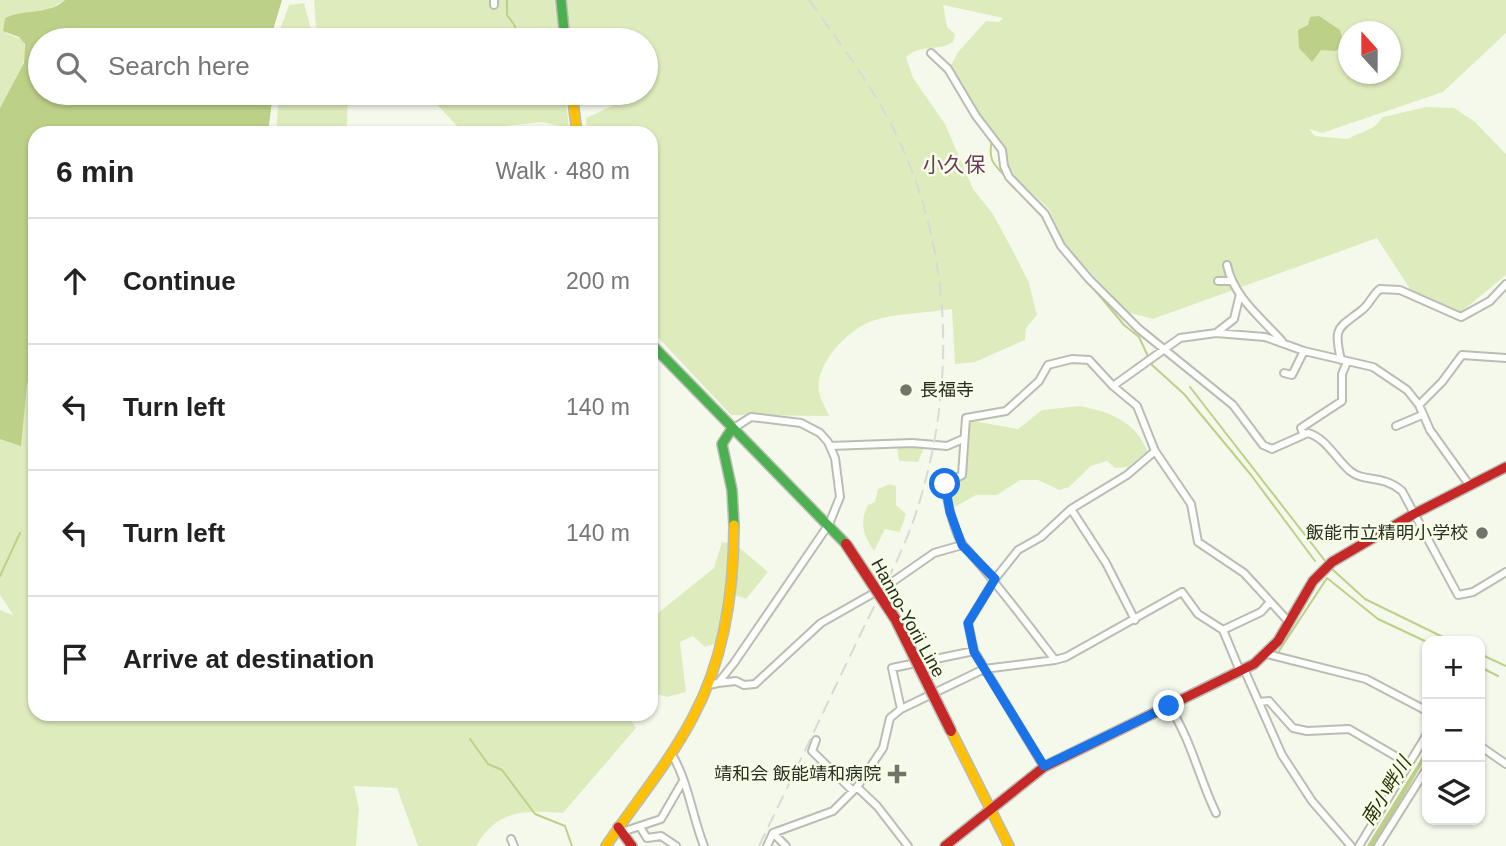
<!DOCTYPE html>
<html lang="en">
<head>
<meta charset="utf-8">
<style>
  body { margin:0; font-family:Arial,"Noto Sans JP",sans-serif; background:#f2f2f2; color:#222 }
  .controls { position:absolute; right:21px; bottom:21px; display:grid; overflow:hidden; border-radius:14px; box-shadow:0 2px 5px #0004 }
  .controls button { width:63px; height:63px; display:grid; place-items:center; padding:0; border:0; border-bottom:2px solid #e0e0e0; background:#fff; color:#222; font:35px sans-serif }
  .compass { position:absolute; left:1338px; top:21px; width:63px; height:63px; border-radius:50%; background:#fff; box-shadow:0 2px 5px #0004; rotate:339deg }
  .stop { position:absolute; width:21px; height:21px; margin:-16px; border:5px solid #1a73e8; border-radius:50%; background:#fff }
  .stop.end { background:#1a73e8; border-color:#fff; box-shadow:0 2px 7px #0008 }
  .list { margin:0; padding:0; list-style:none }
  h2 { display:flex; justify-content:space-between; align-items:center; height:91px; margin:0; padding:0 28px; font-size:30px }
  h2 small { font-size:23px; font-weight:400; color:#767676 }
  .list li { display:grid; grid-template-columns:46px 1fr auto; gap:21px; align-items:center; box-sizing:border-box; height:126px; padding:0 28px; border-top:2px solid #e0e0e0 }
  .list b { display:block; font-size:26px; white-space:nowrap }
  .list em { font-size:23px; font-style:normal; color:#767676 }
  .icon { flex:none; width:38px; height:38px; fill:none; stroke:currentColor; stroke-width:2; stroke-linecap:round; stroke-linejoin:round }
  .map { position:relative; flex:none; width:1506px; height:846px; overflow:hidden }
  .search { position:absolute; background:#fff; box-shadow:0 2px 5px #0004; left:28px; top:28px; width:630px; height:77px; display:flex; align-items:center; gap:18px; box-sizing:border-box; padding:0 24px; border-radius:38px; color:#767676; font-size:26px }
  .panel { position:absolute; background:#fff; box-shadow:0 2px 5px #0004; left:28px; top:126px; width:630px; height:595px; border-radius:21px }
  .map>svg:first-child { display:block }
  .green { fill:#deecbd; fill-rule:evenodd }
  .water { fill:#bcd088 }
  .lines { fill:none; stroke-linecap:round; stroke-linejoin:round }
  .stream { stroke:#bcd088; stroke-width:2 }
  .street-casing { stroke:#babdb3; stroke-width:10 }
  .fast-casing { stroke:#babdb3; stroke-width:12 }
  .slow-casing { stroke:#babdb3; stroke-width:12 }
  .jam-casing { stroke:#babdb3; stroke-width:12 }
  .street { stroke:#fefefc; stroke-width:6 }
  .fast { stroke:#4caf50; stroke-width:9 }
  .slow { stroke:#ffc107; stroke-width:9 }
  .jam { stroke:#c62828; stroke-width:9 }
  .rail { stroke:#d8dad6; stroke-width:2; stroke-dasharray:14 7; stroke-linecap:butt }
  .jam-bridge-casing { stroke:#babdb3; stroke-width:13; stroke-linecap:butt }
  .jam-bridge { stroke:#c62828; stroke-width:10 }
  .route { stroke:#1a73e8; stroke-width:9 }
  .poi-dot { fill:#71746a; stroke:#f6ffe6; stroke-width:2.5 }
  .labels { text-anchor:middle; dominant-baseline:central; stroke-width:5; stroke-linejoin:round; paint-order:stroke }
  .poi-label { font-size:18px; fill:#2a2d24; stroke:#f6ffe6; text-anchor:end }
  .street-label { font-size:18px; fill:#2a2d24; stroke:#f6ffe6 }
  .water-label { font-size:19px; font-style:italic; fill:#263006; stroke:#f6ffe6 }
  .quarter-label { font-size:21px; fill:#6d3664; stroke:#f6ffe6 }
</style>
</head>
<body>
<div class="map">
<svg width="1506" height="846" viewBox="0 0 1506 846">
  <rect width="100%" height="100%" fill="#f5f9ec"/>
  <path class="green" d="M0 0H65L6 33 23 40C31 64 11 88 0 108Z
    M314 0H1506V33L1443 92 1322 133 1309 129 1315 136 1347 139 1374 127 1383 117 1426 107 1454 108 1474 121 1506 154V275L1461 312 1412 292 1377 238 1153 319 1127 312 1065 245 1049 209 1016 178 1009 167 1003 145 947 73 958 52 986 21 999 22 1003 18 943 5 947 27 955 34 953 42C938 52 923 43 906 57L913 78 945 124 973 189 993 214 1014 253 1029 283 1037 315 1026 328 1025 340 975 362 955 364 952 309C927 313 896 313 872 321 848 330 815 363 819 391 820 399 826 408 829 416L731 415 651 330V133H587L586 118 612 106 615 93H646V40H317ZM1348 32H1390V74H1348Z
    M304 3 314 40H276L289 5Z
    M279 93H348L347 125 350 133H276Z
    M426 93H565L569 128 542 122 462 131Z
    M0 350 34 371 35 369V714H627L636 728 563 813C525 810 498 809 476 846H418L397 788 354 786 359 808 356 846H0V610L13 615 0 595Z
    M1079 406C1108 411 1136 421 1147 451L1128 467 1115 468 1107 461 1091 466 1069 487 1059 490 1038 480H1020L997 495H976L955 507 949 489 963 479 968 420 1018 429 1042 410Z
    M922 445 924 448 918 462 899 461 897 446Z
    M890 484 896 486V505L906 514 900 532 885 529 874 551C863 535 859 522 868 505L875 502 878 489Z
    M722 542 735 544 768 572 746 599 735 595 714 644 705 647 693 636 680 642 686 692 667 697 651 692V608L658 613 714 568Z"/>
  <path class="water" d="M65 0H282L270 40H40V93H273L268 133H35V369L27 384 21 446 0 439V108L24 63 25 44 19 37 3 31 5 18C24 9 49 15 65 0Z
    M1319 16 1340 30 1344 46 1335 51 1321 50 1312 62 1299 48 1298 30 1308 25 1310 17Z
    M1427 749V756L1374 846H1367Z"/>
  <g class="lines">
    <path class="stream" d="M507 0V15L515 26 517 40
      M992 140C988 159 992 163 1006 177
      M1051 232 1064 254
      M1084 277 1124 325 1139 337 1152 365 1184 394 1251 475 1315 561
      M1190 387 1326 562
      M1332 569 1365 599 1451 641
      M0 576 20 533
      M1279 651 1327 578 1378 619 1427 642
      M1480 654 1506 666
      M1480 667 1498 676
      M470 739 488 764 502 770 535 814 565 826 572 846"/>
    <g class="street-casing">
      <path id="street" d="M494 0V5
        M931 53 948 69 976 116 1002 150 1004 166 1009 177 1045 214 1061 246 1089 279 1139 329 1233 405 1263 445 1272 449 1308 433C1326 438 1336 459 1350 471 1365 483 1382 474 1402 491L1458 595 1473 592 1506 572
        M1227 265C1233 296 1261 318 1282 341
        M1218 281H1230
        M1216 333 1234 319 1240 294
        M1341 360C1333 326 1338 329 1362 310 1370 304 1372 295 1380 289L1400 290 1461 317 1490 301 1506 284
        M1284 373 1292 375 1304 351
        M1113 386 1180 338 1216 333 1265 337 1304 351 1373 367 1407 390 1419 405 1430 430 1470 486
        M1419 405 1442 382 1462 355 1506 358
        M1396 426 1422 415
        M1303 433 1301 428 1342 401V374L1347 362
        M830 446 912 443 947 446 963 439
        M1071 509 1106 563 1135 620
        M1223 630 1261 612 1270 602
        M1267 654 1366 679 1427 711
        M1244 669 1282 755 1312 801 1351 846
        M1240 671 1223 630 1198 614 1182 592 1066 657 1055 660C1025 621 996 582 964 546 955 536 946 498 945 484L962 475 966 418 1006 411 1039 381 1048 365 1072 359 1089 360 1113 386 1137 406 1155 451 1191 504 1198 542 1244 573 1289 622
        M718 683 736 681 744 685 755 684 821 623 888 585 934 553 962 545
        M709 685 718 683 734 663 829 524 840 497 835 458 828 442 820 433 801 423 751 417 731 430
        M1259 702 1269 701 1293 728 1307 731 1349 729 1409 764
        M1169 706C1191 739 1199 778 1216 813
        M901 709 892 668 974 651
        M816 740 812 751 852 790
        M1480 746 1506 764
        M671 753C688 780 692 816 704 846
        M1044 767 974 651 968 623 995 579 1018 550 1041 537 1071 509 1127 475 1155 451
        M857 787 877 806 908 846
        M640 827 647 838 661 836 676 846
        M622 832 661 819 683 781
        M773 833 786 846
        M511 839 514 846
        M767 846 773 833 833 811 857 787 883 748 890 718 901 709 984 669 1055 660
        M1359 846 1427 734
        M1378 846 1427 768"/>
    </g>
    <g class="fast-casing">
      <path id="fast" d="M561 0 565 40
        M651 344 846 544
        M731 430 722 444 732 490 734 525"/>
    </g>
    <g class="slow-casing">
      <path id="slow" d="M572 93 577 133
        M951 731 1009 846
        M606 846C635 803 669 763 693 717 725 658 734 591 734 525"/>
    </g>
    <g class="jam-casing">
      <path id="jam" d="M618 827 632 846
        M945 846 1044 767 1254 664 1278 641 1313 581 1332 562 1414 514 1506 467"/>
    </g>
    <use href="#street" class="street"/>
    <use href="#fast" class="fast"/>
    <use href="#slow" class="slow"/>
    <use href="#jam" class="jam"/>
    <path class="rail" d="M759 846C794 774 828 702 862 631 881 592 904 551 917 510 957 384 953 248 893 128 870 83 838 41 809 0"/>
    <g class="jam-bridge-casing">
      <path id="jam-bridge" d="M846 544 896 620 951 731"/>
    </g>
    <use href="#jam-bridge" class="jam-bridge"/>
  </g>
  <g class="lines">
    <path class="route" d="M945 484 950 512 962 545 995 579 968 623 974 652 1044 766 1169 706"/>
  </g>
  <g class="poi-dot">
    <circle cx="906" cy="390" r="7"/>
    <circle cx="1482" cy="533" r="7"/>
    <path d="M893.5 763.5h7v7h7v7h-7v7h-7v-7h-7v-7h7z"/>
  </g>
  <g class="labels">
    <g class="poi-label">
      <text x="920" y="390" text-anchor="start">長福寺</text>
      <text x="1468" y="533">飯能市立精明小学校</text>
      <text x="881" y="774">靖和会 飯能靖和病院</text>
    </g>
    <g class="street-label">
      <text transform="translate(908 618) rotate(61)">Hanno-Yorii Line</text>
    </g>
    <g class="water-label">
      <text transform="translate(1386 791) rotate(-58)">南小畔川</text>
    </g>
    <g class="quarter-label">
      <text x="954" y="164">小久保</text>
    </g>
  </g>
</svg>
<div class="controls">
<button>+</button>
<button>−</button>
<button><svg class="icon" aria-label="layers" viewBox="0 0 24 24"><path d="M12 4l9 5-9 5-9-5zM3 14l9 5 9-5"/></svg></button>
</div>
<svg class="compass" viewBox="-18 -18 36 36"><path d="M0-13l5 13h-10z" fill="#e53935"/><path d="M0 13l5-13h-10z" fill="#767676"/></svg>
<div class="stop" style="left:945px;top:484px"></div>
<div class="stop end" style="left:1169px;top:706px"></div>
<div class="search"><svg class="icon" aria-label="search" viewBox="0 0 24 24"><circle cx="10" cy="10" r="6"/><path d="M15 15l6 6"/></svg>Search here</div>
<section class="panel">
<h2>6 min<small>Walk · 480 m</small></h2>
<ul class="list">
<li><svg class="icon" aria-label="ahead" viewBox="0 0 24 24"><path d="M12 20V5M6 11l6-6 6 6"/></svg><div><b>Continue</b></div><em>200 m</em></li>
<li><svg class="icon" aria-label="left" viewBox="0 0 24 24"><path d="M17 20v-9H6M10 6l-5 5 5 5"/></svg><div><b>Turn left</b></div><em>140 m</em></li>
<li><svg class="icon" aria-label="left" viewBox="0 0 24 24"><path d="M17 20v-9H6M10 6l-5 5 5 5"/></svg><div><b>Turn left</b></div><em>140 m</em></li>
<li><svg class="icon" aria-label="arrive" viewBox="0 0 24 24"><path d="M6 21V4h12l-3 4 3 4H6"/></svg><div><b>Arrive at destination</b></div></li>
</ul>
</section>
</div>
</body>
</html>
